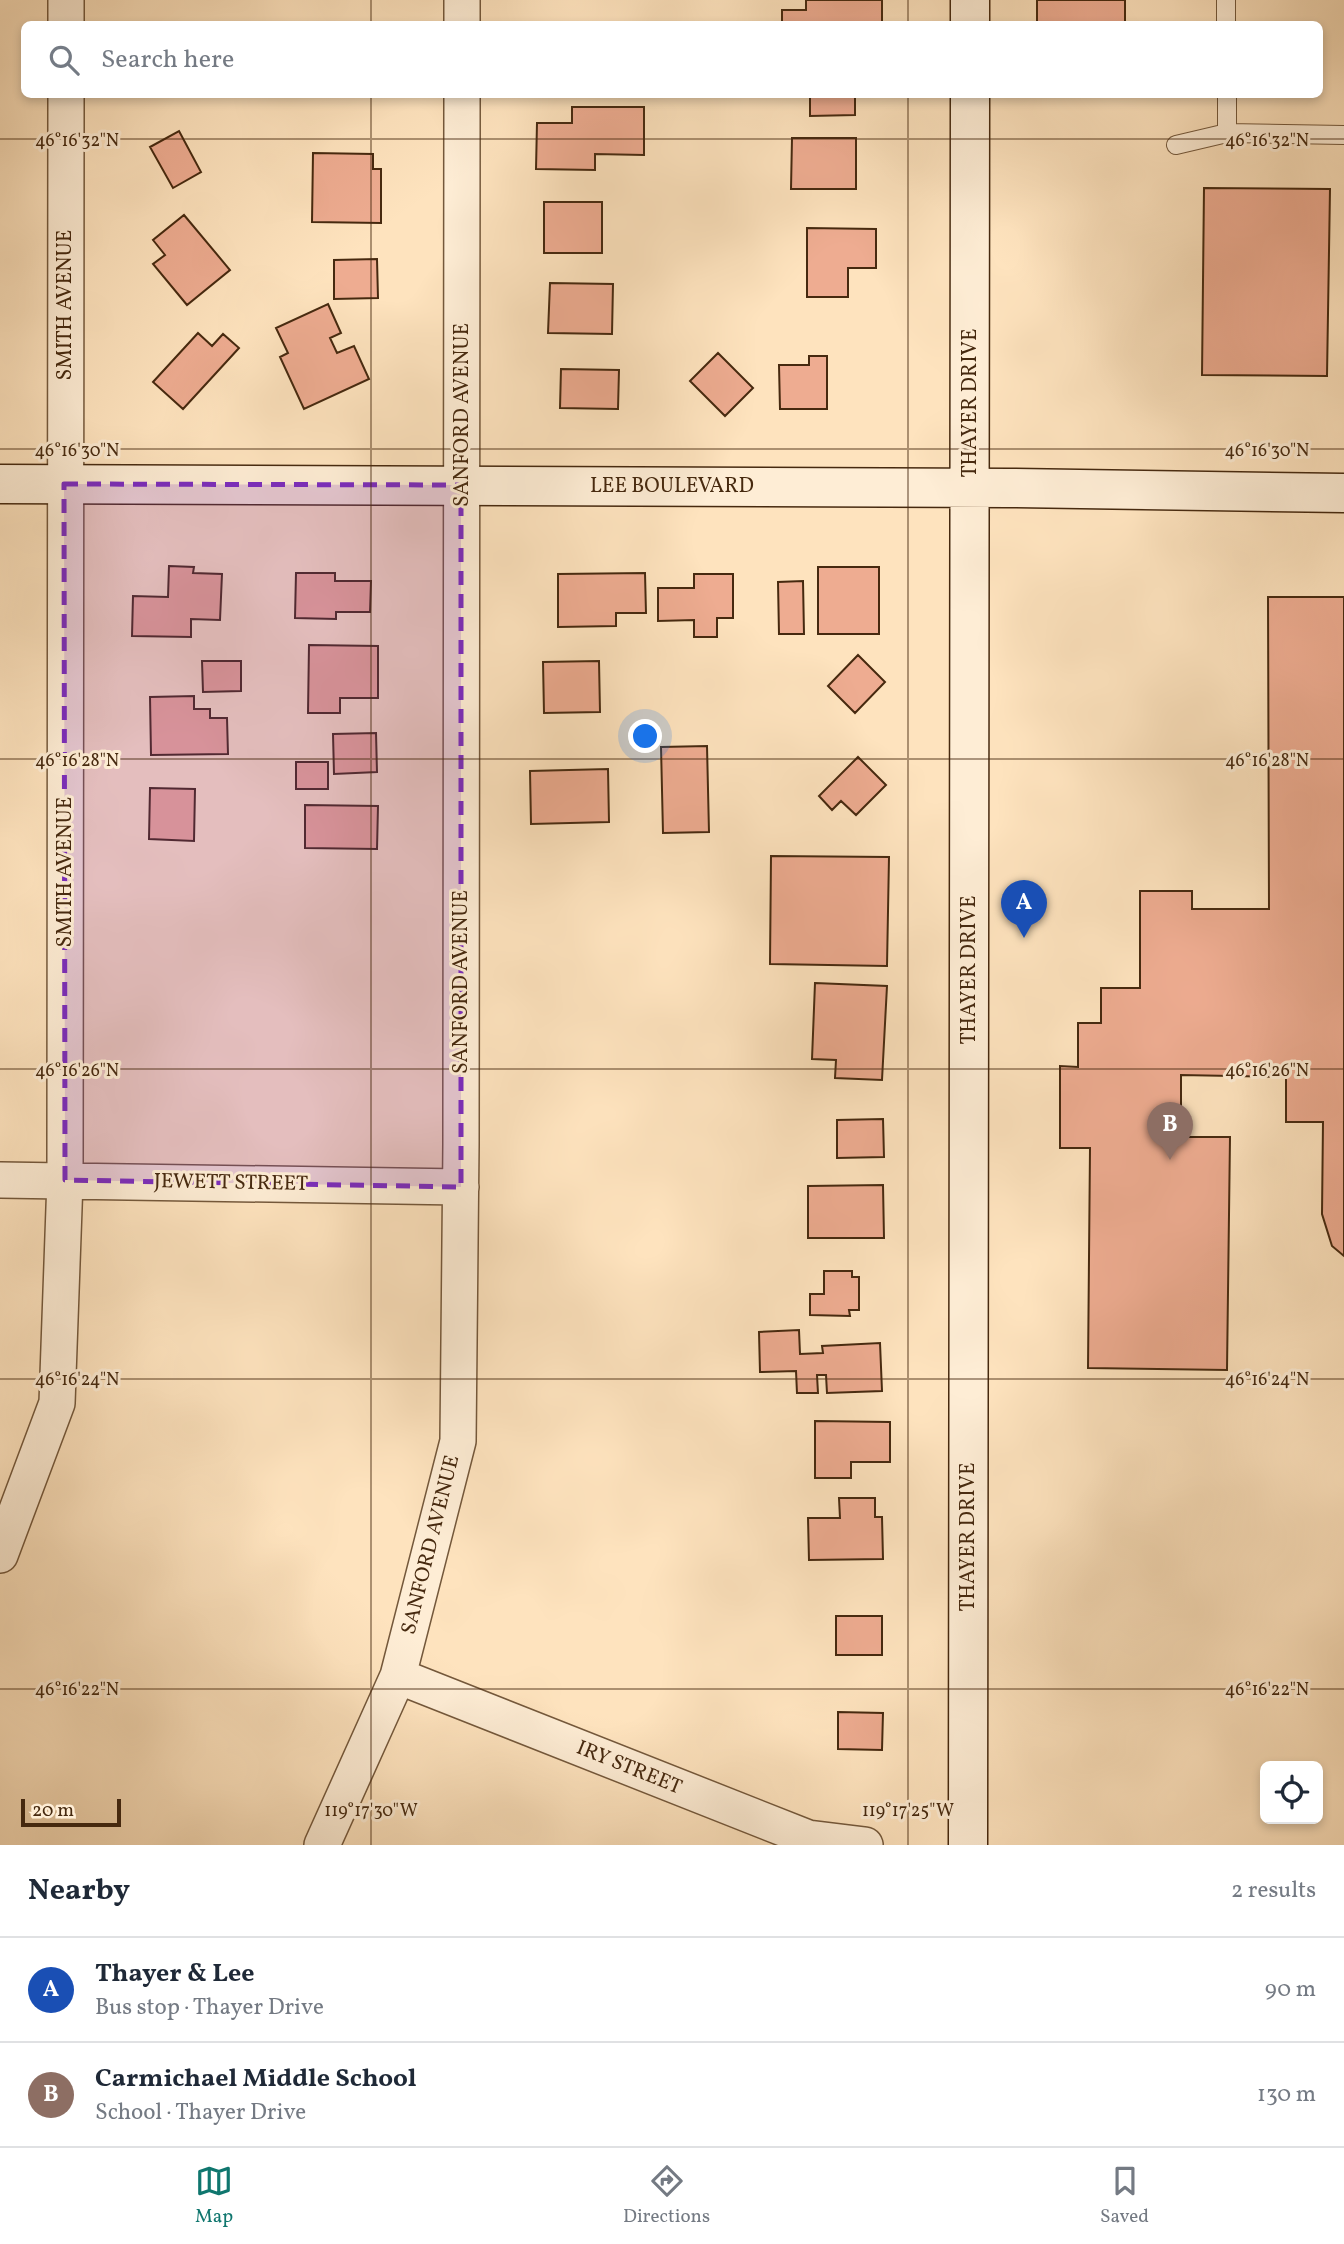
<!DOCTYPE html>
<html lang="en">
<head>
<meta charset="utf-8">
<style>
  body { margin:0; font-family:Vollkorn,serif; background:#f2f2f3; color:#1f2937 }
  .controls { position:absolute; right:21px; bottom:21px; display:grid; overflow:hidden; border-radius:10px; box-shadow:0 4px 10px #0003 }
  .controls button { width:63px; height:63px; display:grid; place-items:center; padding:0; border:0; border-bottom:2px solid #e0e1e3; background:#fff; color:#1f2937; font:35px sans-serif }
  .scale { position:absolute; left:21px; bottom:18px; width:100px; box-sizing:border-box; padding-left:7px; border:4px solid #46290f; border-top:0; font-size:19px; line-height:24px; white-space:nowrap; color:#46290f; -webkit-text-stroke:5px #feedd5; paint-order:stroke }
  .you { position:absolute; left:646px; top:737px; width:24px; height:24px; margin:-18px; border:5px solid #fff; border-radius:50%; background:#1a73e8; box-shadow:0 0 0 10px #1a73e833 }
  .badge { display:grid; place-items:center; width:46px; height:46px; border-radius:50%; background:#0f766e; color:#fff; font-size:23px; font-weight:700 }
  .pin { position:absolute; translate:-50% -58px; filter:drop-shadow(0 2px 4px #0008) }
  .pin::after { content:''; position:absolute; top:37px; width:24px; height:21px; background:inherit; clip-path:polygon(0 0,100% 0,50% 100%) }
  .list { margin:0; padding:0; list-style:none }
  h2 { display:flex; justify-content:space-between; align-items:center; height:91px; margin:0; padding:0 28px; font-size:30px }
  h2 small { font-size:23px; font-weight:400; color:#747a83 }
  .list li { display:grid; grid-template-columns:46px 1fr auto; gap:21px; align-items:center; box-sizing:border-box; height:105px; padding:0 28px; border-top:2px solid #e0e1e3 }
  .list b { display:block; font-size:26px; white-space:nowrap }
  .list p { margin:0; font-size:23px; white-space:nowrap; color:#747a83 }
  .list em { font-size:23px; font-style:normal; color:#747a83 }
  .icon { flex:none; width:38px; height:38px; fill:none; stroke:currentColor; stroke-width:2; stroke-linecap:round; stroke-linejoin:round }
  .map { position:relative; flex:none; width:1344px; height:1845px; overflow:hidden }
  .search { position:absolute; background:#fff; box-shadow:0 4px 10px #0003; left:21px; right:21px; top:21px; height:77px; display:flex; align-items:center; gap:18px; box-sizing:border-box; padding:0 24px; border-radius:10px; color:#747a83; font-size:26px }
  .sheet { height:301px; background:#fff }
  nav { display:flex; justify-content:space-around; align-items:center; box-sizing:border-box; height:98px; border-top:2px solid #e0e1e3; background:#fff; font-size:19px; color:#747a83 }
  nav a { display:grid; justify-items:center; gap:4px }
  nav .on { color:#0f766e }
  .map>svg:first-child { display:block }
  .building { fill:#eeac91; stroke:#46290f; stroke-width:2 }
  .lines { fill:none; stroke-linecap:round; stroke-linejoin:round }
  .lane-casing { stroke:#74583b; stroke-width:20 }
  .street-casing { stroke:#74583b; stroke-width:38 }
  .secondary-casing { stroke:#46290f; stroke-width:41 }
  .lane { stroke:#feedd5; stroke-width:18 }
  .street { stroke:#feedd5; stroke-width:35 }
  .secondary { stroke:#feedd5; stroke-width:38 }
  .marked { fill:#7b2cbf; fill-opacity:0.2; stroke:#7b2cbf; stroke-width:5; stroke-dasharray:14 9; stroke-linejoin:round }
  .ticks { fill:none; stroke:#46290f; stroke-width:2; stroke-opacity:0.45 }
  .labels { text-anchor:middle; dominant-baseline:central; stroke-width:6; stroke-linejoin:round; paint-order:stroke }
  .street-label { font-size:21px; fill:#46290f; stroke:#feedd5 }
  .ticks-label { font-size:18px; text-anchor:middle; fill:#46290f; stroke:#feedd5; stroke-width:6; stroke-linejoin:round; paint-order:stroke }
</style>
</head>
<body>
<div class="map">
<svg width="1344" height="1845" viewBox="0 0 1344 1845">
  <rect width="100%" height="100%" fill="#fee3be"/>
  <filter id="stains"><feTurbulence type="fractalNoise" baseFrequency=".00286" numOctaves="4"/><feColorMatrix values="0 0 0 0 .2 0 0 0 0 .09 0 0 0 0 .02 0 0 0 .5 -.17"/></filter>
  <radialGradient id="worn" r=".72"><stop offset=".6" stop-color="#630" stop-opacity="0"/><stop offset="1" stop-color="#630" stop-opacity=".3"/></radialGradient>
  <path class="building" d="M806 0H882V24H782V10H806Z
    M1037 0H1125V24H1037Z
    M810 94H855V115L810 116Z
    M572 107H644V155L595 154V170L536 169 537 123H572Z
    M179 131 201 172 173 188 150 147Z
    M792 138H856V189H791Z
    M313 153 373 154V169H381V223L312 222Z
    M1204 188 1330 189 1327 376 1202 375Z
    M544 202H602V253H544Z
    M184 215 230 270 187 305 153 264 165 255 153 240Z
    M807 228 876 229V268H848V297H807Z
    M377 259 378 298 334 299V260Z
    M550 283 613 284 612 334 548 333Z
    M328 304 341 333 330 338 337 353 354 346 369 379 304 409 280 357 288 353 276 328Z
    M198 333 212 346 223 334 239 348 183 409 153 382Z
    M718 353 753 388 725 416 690 381Z
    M809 356H827V409H780L779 365H809Z
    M561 369 619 370 618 409 560 408Z
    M169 566 194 567 193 573 222 574 220 620 191 619V637L132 636 133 596 168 597Z
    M818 567H879V634H818Z
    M296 573H335V581H371L370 612H336V619L295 618Z
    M645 573 646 613H616V626L558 627V574Z
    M694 574H733V618H717V637H694V620L658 621V588H694Z
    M803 581 804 634H779L778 582Z
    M1268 597H1344V1256L1332 1246 1322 1214 1323 1122H1286V1077L1181 1075V1137H1230L1227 1370 1088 1368 1090 1148H1060V1066L1078 1067V1023H1101V988H1140V891H1192V909H1269Z
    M309 645 378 646V698H340V713H308Z
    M858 655 885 682 855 713 828 686Z
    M202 661H241V691L203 692Z
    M599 661 600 712 544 713 543 662Z
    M194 696V709H210V718H227L228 754 151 755 150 697Z
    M376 733 377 772 334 774 333 734Z
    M707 746 709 832 663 833 661 747Z
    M858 757 886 785 856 815 841 801 832 810 819 796Z
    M296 762H328V789H296Z
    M608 769 609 822 531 824 530 771Z
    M150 788 195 789 194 841 149 839Z
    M305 805 378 806 377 849 305 848Z
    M771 856 889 857 887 966 770 964Z
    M815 983 887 986 882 1080 835 1078 836 1060 812 1059Z
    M883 1119 884 1157 837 1158V1120Z
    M883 1185 884 1238H808V1186Z
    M824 1271H852V1277H859V1310H849L850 1316 810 1315V1294H824Z
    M799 1330 800 1354 823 1353 822 1346 880 1343 882 1391 827 1393 826 1375H817L818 1393H797L796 1371 760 1372 759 1332Z
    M815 1421 890 1422V1462H851V1478H815Z
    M839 1498H875V1517H882L883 1559 809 1560 808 1518H840Z
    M836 1616H882V1655H836Z
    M838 1712 883 1713 882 1750 838 1749Z"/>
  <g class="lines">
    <g class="lane-casing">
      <path id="lane" d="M1226 0V24
        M1227 94V133L1344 135
        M1176 145 1227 133"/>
    </g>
    <g class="street-casing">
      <path id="street" d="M462 0V24
        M66 24V0
        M0 1180 461 1187
        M0 1555 57 1403 65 1180 66 94
        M398 1676 808 1838 865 1845
        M322 1845 398 1676 458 1441 461 1144 462 94"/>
    </g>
    <g class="secondary-casing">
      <path id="secondary" d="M970 24V0
        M0 484 1010 488 1344 493
        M968 1845 970 94"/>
    </g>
    <use href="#lane" class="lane"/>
    <use href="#street" class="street"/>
    <use href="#secondary" class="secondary"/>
  </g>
  <path class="marked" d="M64 484 461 485V1187L65 1180Z"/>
  <path class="ticks" d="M371 0V24M908 0V24M371 94V1845M908 94V1845M0 139H1344M0 449H1344M0 759H1344M0 1069H1344M0 1379H1344M0 1689H1344"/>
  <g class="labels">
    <g class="street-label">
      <text transform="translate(65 305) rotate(-90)">SMITH AVENUE</text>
      <text transform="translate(970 403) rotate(-90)">THAYER DRIVE</text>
      <text transform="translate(462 415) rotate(-90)">SANFORD AVENUE</text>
      <text x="672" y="486">LEE BOULEVARD</text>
      <text transform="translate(65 872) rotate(-90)">SMITH AVENUE</text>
      <text transform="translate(969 970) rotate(-90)">THAYER DRIVE</text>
      <text transform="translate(461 982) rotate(-90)">SANFORD AVENUE</text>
      <text transform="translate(231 1183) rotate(1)">JEWETT STREET</text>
      <text transform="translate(968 1537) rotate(-90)">THAYER DRIVE</text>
      <text transform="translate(431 1545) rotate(-76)">SANFORD AVENUE</text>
      <text transform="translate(629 1768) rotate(22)">IRY STREET</text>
    </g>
  </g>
  <g class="ticks-label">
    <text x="77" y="146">46°16'32"N</text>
    <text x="1267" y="146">46°16'32"N</text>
    <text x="77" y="456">46°16'30"N</text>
    <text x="1267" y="456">46°16'30"N</text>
    <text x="77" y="766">46°16'28"N</text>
    <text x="1267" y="766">46°16'28"N</text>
    <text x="77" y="1076">46°16'26"N</text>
    <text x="1267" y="1076">46°16'26"N</text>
    <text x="77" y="1385">46°16'24"N</text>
    <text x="1267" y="1385">46°16'24"N</text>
    <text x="77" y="1695">46°16'22"N</text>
    <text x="1267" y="1695">46°16'22"N</text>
    <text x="371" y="1816">119°17'30"W</text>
    <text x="908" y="1816">119°17'25"W</text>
  </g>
  <rect width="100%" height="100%" filter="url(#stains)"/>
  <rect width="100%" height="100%" fill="url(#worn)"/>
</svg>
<div class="controls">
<button><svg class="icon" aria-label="locate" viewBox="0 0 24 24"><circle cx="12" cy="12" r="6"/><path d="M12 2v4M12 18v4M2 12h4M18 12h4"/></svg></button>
</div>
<div class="scale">20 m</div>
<div class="you"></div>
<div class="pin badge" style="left:1024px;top:938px;background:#1a4fb4">A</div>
<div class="pin badge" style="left:1170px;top:1160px;background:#8d6e63">B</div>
<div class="search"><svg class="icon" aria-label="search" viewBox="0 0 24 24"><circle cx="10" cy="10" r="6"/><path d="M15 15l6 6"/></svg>Search here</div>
</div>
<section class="sheet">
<h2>Nearby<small>2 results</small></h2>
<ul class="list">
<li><span class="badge" style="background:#1a4fb4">A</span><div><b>Thayer &amp; Lee</b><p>Bus stop · Thayer Drive</p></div><em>90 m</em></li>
<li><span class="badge" style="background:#8d6e63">B</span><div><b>Carmichael Middle School</b><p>School · Thayer Drive</p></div><em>130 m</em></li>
</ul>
</section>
<nav>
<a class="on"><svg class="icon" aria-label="map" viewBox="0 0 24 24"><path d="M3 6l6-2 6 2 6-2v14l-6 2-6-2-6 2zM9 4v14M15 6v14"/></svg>Map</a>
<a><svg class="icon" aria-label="directions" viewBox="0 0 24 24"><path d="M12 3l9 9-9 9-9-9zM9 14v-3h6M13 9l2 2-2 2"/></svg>Directions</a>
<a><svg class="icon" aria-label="saved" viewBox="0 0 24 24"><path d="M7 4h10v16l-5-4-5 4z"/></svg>Saved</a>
</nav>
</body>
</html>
